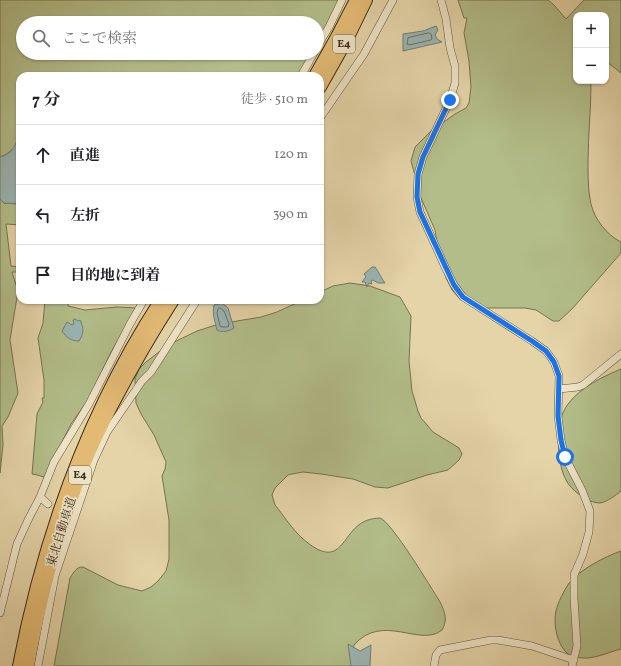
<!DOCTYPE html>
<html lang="ja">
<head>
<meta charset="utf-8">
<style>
  body { margin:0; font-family:Vollkorn,"Noto Serif JP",serif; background:#f2f2f2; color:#202124 }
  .controls { position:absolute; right:12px; top:12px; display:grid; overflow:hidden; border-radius:8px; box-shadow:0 1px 3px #0004 }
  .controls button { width:36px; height:36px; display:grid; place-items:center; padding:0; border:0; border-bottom:1px solid #e0e0e0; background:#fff; color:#202124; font:20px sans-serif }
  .stop { position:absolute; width:12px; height:12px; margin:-9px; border:3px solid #1a73e8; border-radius:50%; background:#fff }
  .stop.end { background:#1a73e8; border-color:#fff; box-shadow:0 1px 4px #0008 }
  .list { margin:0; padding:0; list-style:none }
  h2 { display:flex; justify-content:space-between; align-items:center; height:52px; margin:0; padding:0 16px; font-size:17px }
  h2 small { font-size:13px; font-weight:400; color:#757577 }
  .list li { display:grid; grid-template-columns:26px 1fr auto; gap:12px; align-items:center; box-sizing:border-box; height:60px; padding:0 16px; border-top:1px solid #e0e0e0 }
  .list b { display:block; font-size:15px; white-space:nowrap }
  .list em { font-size:13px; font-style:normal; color:#757577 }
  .icon { flex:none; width:22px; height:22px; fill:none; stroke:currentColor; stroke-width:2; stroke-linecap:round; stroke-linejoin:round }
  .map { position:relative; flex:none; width:621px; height:666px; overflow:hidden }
  .search { position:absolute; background:#fff; box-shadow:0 1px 3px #0004; left:16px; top:16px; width:308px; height:44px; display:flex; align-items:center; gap:10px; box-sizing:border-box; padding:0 14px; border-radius:22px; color:#757577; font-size:15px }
  .panel { position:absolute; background:#fff; box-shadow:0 1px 3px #0004; left:16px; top:72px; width:308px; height:232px; border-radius:12px }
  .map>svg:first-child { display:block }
  .green { fill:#b2bd89; stroke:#767450 }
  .water { fill:#9ab5b3; stroke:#747d75 }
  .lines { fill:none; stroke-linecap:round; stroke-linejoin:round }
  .shore { stroke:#6a7065; stroke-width:1 }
  .street-casing { stroke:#64543b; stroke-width:8 }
  .highway-casing { stroke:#3a2a17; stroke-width:14 }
  .street { stroke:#ede3c6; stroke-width:7 }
  .highway { stroke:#e2ba74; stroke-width:12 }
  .route { stroke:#1a73e8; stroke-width:5 }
  .labels { text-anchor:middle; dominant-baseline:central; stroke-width:3.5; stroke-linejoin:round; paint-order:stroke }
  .shield { fill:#ede3c6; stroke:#70624c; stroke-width:1 }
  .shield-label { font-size:11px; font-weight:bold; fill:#3a2a17 }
  .street-label { font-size:12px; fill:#3a2a17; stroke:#ede3c6 }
</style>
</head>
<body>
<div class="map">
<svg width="621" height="666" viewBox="0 0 621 666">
  <rect width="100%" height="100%" fill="#e4d4a8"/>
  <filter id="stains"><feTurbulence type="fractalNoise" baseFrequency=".005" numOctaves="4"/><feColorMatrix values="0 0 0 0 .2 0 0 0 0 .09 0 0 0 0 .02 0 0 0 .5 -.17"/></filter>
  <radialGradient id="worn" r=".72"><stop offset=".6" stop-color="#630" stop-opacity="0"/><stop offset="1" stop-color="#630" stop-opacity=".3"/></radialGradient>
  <path class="green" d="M0 0H340L317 45V23H23V53H312L299 76H55L51 73 49 76H20C20 90 23 134 17 144 14 150 6 155 0 157Z
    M458 0H548L554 5 566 19 584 0H621V73L606 61V15H576V38H575L576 40V81H590L591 85C591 110 588 136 588 162 588 176 588 190 591 204 595 220 607 235 621 242V253L572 309 559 321H553L536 310 525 308H479L460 299 452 290 446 278 439 254 435 230 421 198 411 161 415 147 431 131 455 114 466 108 469 103 471 87 469 61 464 33 467 18H464Z
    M0 199 4 203 20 204V225L6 224 11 266 20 267V272H12L18 291 10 340 18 393 8 417 2 426 3 445 0 473Z
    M350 283 370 286 400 297 411 316 409 361 412 391 418 411 421 418 433 432 459 448 462 454 459 460 448 470 427 475 388 488 375 487 353 479 321 474 303 472 292 474 288 475 275 488 272 495 275 505C284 516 292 529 302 538 344 575 340 529 368 520 371 519 376 518 380 518 391 521 432 589 440 602 445 612 448 620 442 630 420 648 383 612 354 645L353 650 360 666H54L70 578C74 572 76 567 83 567L118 585 142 591 151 587 158 581 166 571 169 559V520L162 476 165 469 166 462 154 435 141 414 136 403 135 379 139 369 146 362 168 345 197 331 219 324 261 317 277 312 303 300H320V292L333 286Z
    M45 300H68V306L85 310 117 307 137 308 111 352 88 400 71 424 44 477 37 475 32 474 37 414 43 402 42 398H44V380L38 338 43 323Z
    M621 369V491C616 495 607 502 600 503 595 503 590 501 586 499 578 494 570 488 566 480 556 462 555 420 568 404 581 387 602 377 621 369Z
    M621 551V649C609 652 595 659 582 658 578 658 571 656 568 654 557 645 553 624 556 611 558 602 564 591 569 583 581 569 604 557 621 551Z"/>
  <path class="water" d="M436 26 438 30 435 35 437 39 442 42 403 51V34L423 31Z
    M20 132V204L4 203 0 199V157C14 153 16 144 20 132Z
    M372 267H375C379 272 381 278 385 283H378L373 280 371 281 372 284 369 283 367 287 365 282H362L366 277 364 274Z
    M222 303 228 308 234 328C229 331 223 333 217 330 215 321 212 314 214 305Z
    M75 319 78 321 80 320C84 329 84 333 79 341 71 341 67 338 62 331L67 322 72 325 74 324 73 320Z
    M348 644 360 651 371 645 370 666H351Z"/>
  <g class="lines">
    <path class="shore" d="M429 33 431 34 432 39 431 40 409 45 407 44 408 38Z
      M220 308 224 311 229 324 228 327H222L220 326 217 313 218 309Z"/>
    <g class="street-casing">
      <path id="street" d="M441 0 446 19 450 48 455 66V83L450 100 423 157 418 174 417 197 420 212 446 269 454 285 463 297 532 341 546 351 554 362 559 376 558 416 561 440 565 457 582 490 590 511 589 532 583 554 574 575V598L577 646 572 666
        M317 47 329 27 342 0
        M301 76 314 53
        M320 118 364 54 393 0
        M559 389 578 387 583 385 621 354
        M40 497 48 504
        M0 613 17 544 29 518 40 497 54 462 89 404 130 324 144 300
        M38 666 55 576 94 460 107 432 142 381 151 372 197 300
        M434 666 436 655 440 650 491 640H498L532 646 574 660"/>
    </g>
    <g class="highway-casing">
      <path id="highway" d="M315 76 338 35 356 0
        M320 87 347 39 366 0
        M19 666C44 535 88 412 161 300
        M28 666C40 599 58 531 83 468 91 446 102 425 112 405 131 369 151 334 173 300"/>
    </g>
    <use href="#street" class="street"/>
    <use href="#highway" class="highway"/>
  </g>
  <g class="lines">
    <path class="route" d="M450 100 423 157 418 174 417 197 420 212 454 285 463 297 532 341 546 351 554 362 559 376 558 416 561 440 565 457"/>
  </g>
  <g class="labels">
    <g class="shield">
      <rect x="333" y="35" width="22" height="18" rx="3"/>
      <rect x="69" y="466" width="22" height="18" rx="3"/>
    </g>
    <g class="shield-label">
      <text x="344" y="44">E4</text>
      <text x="80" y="475">E4</text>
    </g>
    <g class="street-label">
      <text transform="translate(62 532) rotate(-73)">東北自動車道</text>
    </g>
  </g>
  <rect width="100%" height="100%" filter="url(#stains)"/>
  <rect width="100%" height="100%" fill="url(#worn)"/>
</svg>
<div class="controls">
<button>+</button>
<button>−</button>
</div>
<div class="stop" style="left:565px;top:457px"></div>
<div class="stop end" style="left:450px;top:100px"></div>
<div class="search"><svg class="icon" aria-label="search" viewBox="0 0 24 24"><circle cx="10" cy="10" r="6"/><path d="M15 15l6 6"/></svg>ここで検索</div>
<section class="panel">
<h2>7 分<small>徒歩 · 510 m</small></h2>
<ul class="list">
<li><svg class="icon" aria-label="ahead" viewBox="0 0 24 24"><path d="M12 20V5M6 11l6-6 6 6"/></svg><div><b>直進</b></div><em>120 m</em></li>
<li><svg class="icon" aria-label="left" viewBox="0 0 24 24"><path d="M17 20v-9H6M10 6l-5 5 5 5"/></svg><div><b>左折</b></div><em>390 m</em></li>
<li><svg class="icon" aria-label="arrive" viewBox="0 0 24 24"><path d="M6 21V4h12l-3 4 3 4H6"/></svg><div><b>目的地に到着</b></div></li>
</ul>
</section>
</div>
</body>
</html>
